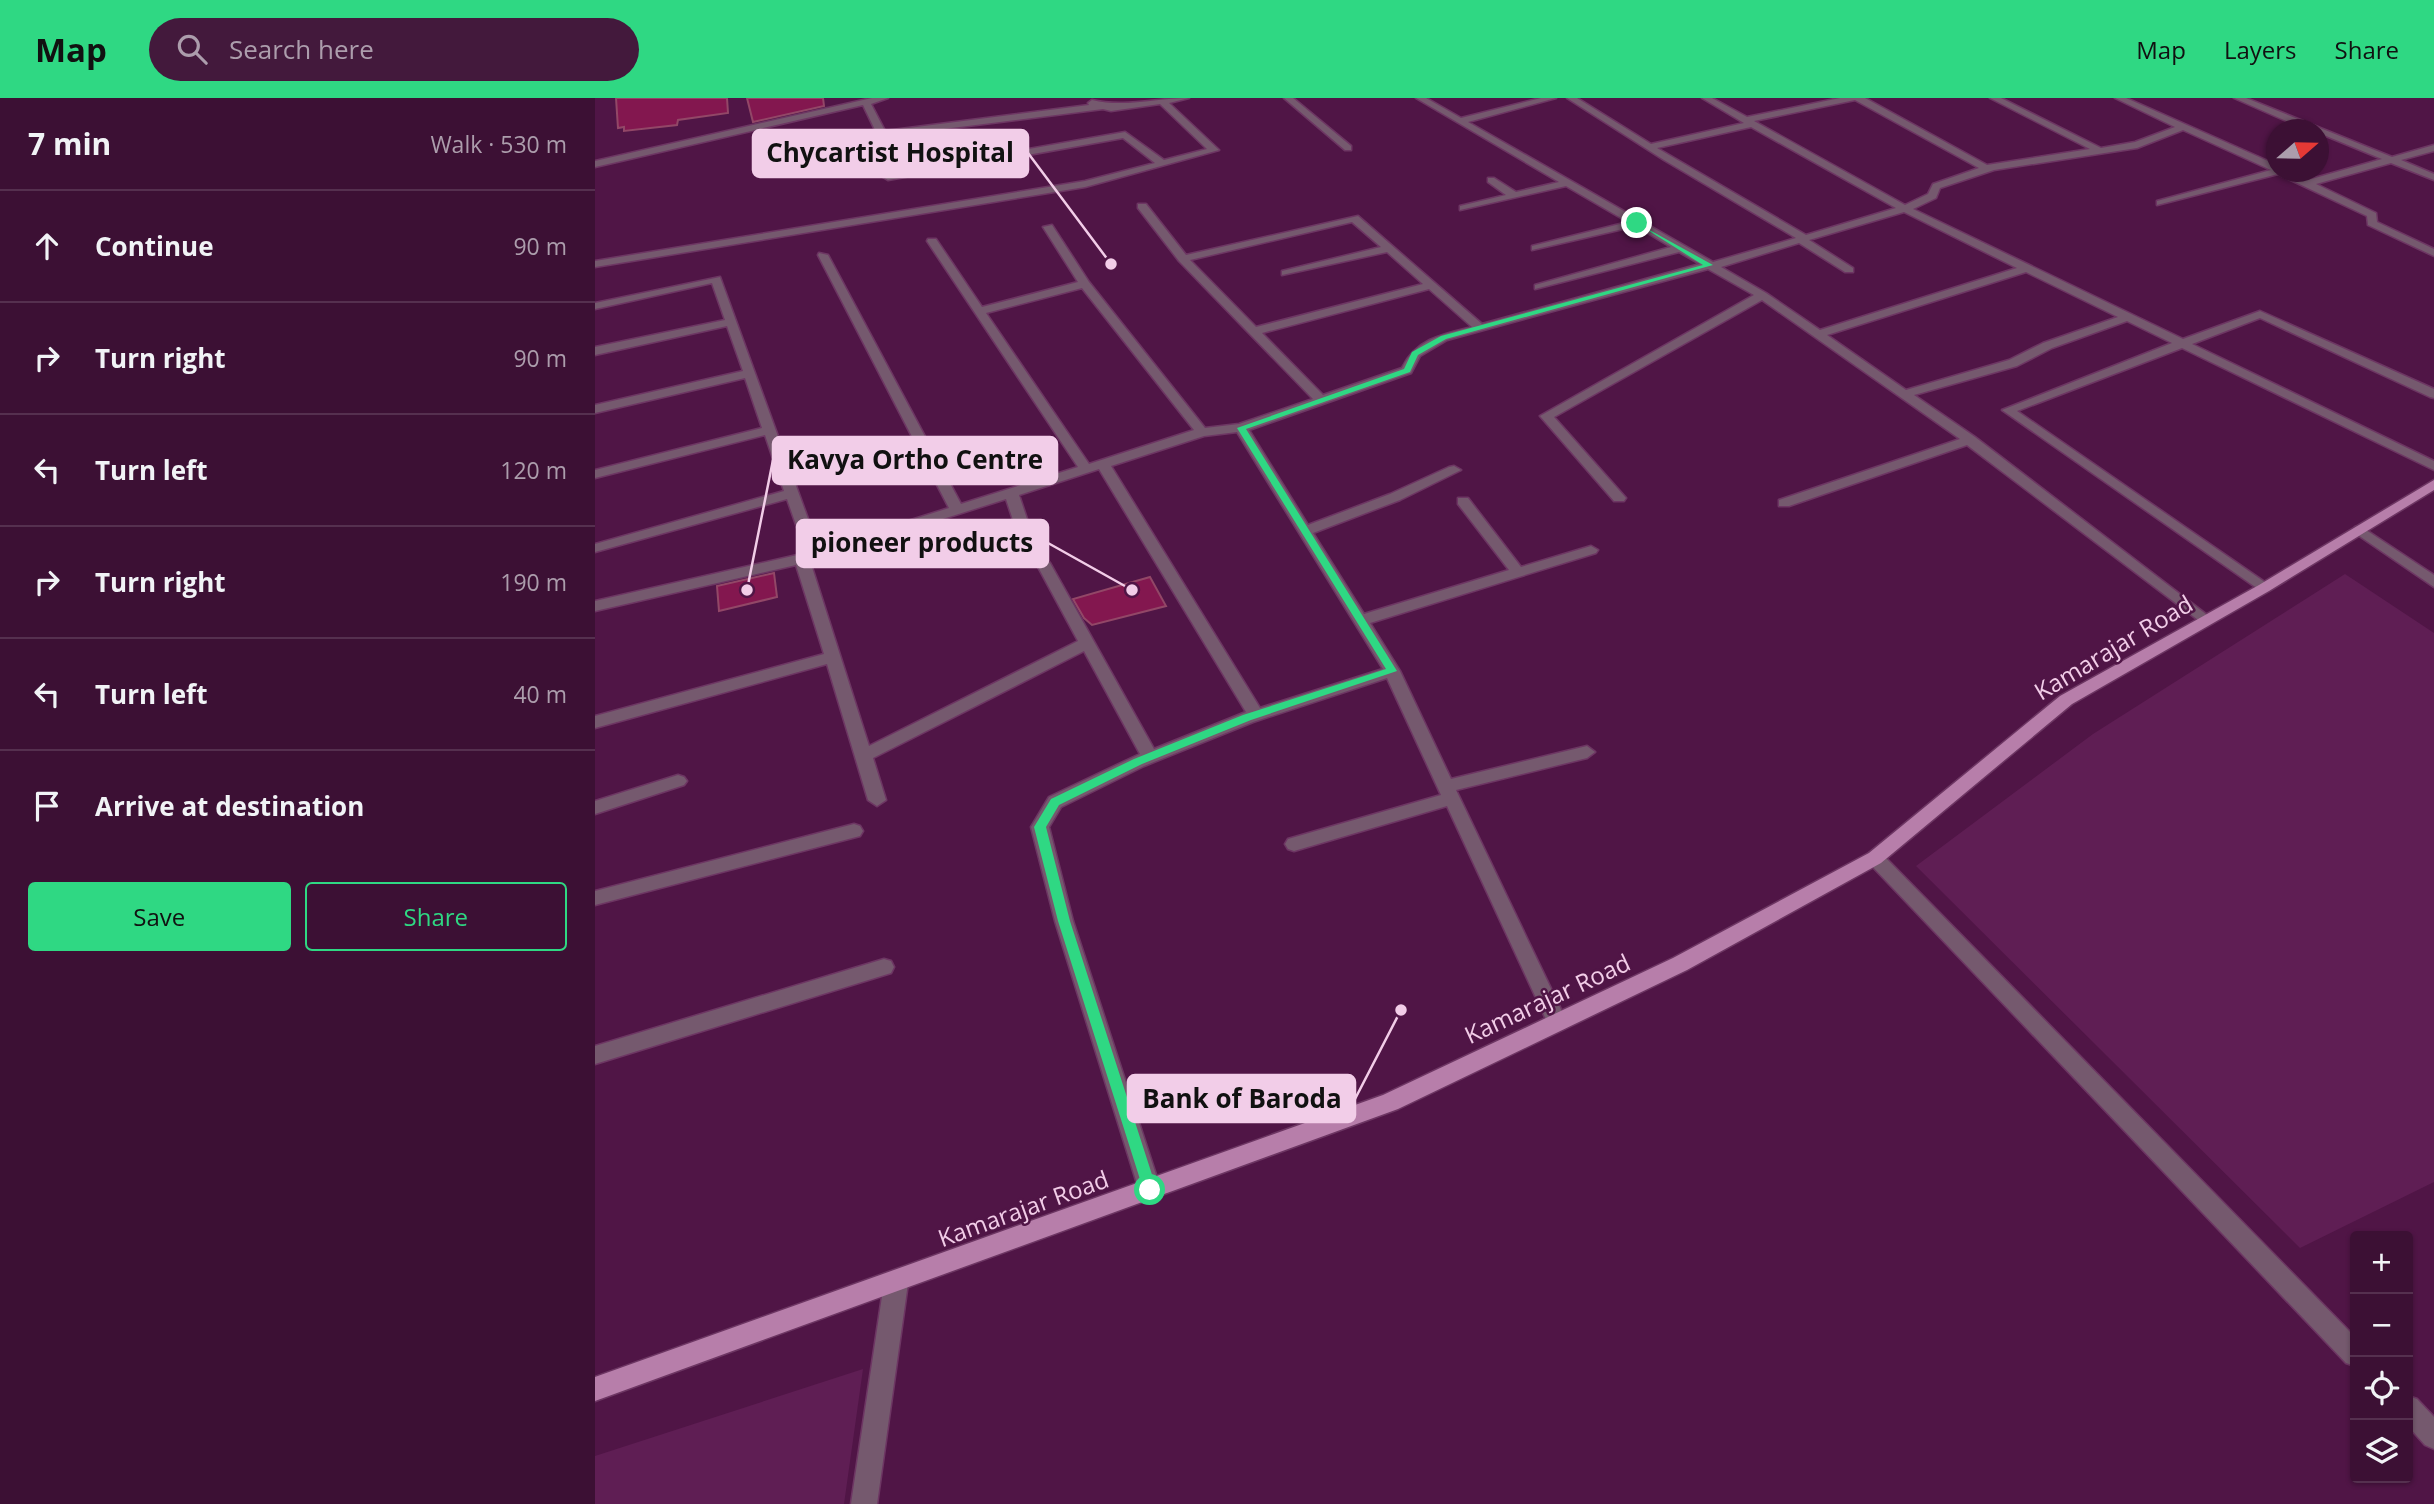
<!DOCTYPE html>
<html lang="en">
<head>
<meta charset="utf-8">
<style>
  body { margin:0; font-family:"Open Sans",sans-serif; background:#43193c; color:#f1f3f6 }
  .controls { position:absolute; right:21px; bottom:21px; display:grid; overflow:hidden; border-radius:7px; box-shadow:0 2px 5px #0004 }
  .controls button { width:63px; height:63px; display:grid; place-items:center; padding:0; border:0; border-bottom:2px solid #55304f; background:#3c1034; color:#f1f3f6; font:35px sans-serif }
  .compass { position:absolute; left:1671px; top:21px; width:63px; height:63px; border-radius:50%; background:#3c1034; box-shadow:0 2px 5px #0004; rotate:70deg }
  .stop { position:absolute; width:21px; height:21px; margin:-16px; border:5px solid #2fd883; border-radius:50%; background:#fff }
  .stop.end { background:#2fd883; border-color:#fff; box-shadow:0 2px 7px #0008 }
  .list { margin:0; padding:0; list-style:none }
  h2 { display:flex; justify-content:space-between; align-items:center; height:91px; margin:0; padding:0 28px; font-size:30px }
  h2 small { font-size:23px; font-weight:400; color:#ac9dac }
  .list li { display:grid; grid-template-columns:46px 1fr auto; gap:21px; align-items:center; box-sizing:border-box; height:112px; padding:0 28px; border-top:2px solid #55304f }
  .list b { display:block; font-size:26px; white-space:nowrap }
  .list em { font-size:23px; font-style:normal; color:#ac9dac }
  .actions { display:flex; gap:14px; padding:21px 28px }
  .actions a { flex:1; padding:16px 0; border:2px solid #2fd883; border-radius:7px; text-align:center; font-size:24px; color:#2fd883 }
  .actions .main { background:#2fd883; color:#111 }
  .icon { flex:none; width:38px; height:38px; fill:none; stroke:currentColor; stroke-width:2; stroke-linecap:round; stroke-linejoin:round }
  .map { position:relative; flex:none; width:1839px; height:1406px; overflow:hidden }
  header { display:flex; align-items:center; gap:42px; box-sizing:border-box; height:98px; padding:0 35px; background:#2fd883; color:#111 }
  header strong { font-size:33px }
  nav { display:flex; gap:38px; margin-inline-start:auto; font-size:24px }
  .search { width:490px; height:63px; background:#43193c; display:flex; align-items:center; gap:18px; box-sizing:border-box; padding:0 24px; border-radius:38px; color:#ac9dac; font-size:26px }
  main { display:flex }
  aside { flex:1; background:#3c1034 }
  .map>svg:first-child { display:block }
  .built { fill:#5f1e54 }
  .building { fill:#83174f; stroke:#924767; stroke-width:2 }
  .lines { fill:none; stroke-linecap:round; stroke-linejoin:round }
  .minor-casing { stroke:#6d3663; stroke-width:3 }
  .major-casing { stroke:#6d3663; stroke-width:3 }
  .minor { fill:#75596e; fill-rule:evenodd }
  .major { fill:#b77eaa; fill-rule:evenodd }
  .route { fill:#2fd883 }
  .labels { text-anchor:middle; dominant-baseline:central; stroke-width:5; stroke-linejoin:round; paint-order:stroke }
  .street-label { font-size:24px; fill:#f2cde8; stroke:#501546 }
  .leader { fill:none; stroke:#f2cde8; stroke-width:2.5 }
  .callout-dot { fill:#f2cde8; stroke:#501546; stroke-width:2.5 }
  .callout { fill:#f2cde8; stroke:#f2cde8; stroke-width:2.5 }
  .callout-label { font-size:26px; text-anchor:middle; font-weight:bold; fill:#111 }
</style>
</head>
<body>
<header>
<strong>Map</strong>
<div class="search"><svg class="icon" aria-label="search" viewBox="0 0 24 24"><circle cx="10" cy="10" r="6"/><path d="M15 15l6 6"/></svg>Search here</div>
<nav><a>Map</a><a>Layers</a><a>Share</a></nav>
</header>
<main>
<aside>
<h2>7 min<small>Walk · 530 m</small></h2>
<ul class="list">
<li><svg class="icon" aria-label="ahead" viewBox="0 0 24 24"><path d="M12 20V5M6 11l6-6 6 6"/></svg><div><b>Continue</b></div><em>90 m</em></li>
<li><svg class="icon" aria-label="right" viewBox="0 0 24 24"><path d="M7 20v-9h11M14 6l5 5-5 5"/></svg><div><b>Turn right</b></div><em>90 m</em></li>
<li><svg class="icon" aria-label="left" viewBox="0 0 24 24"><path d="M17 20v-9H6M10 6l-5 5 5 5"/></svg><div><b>Turn left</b></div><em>120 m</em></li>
<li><svg class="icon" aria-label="right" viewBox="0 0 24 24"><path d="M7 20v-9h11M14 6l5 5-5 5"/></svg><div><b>Turn right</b></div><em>190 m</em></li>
<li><svg class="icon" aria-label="left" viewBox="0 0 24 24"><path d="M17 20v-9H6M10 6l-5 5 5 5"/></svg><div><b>Turn left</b></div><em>40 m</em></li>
<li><svg class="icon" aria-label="arrive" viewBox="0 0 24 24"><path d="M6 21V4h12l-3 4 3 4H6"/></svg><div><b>Arrive at destination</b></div></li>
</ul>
<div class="actions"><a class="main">Save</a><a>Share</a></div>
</aside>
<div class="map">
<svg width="1839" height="1406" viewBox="0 0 1839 1406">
  <rect width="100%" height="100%" fill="#501546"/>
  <path class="built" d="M1750 476 1839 535V1084L1705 1150 1321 768 1498 636Z
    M268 1271 249 1406H0V1358Z"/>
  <path class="building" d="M21 0H132L133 15 83 22 82 27 29 33V29L23 30Z
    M152 0H228L229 8 158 24Z
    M179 475 182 499 124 513 122 488Z
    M555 479 571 508 497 527 489 520 478 501Z"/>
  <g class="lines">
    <g class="minor-casing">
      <path id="minor" d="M277 0H293L276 6 290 33 494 7 493 5 497 2C529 10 562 0 594 0L574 5 624 52 490 89 0 169V163L490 83 560 65 528 40 293 82 288 79 282 36 268 7 0 69V63ZM565 6 612 51 569 62 530 34 297 75 292 38 508 11 516 13Z
        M689 0H698L756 48V52H750Z
        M821 0H831L866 20 946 0H961L873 24 1118 164 1201 140 1069 62 972 0H982L1056 46 1149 25 1107 0H1117L1152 19 1245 0H1270L1392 67 1495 51 1395 0H1406L1506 50 1540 44 1580 29 1520 0H1531L1682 67V74H1694L1713 82 1787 61 1724 35V32H1712L1639 0H1651L1797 59 1839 47V53L1806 62 1839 76V82L1796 65 1721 86 1781 115 1782 124 1839 151V158L1773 127 1772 118 1683 76 1562 107V103L1676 72 1588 32 1542 50 1399 72 1345 90 1341 100 1318 111 1588 241 1665 213 1839 291V300L1835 299 1665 220 1597 246 1839 363V372L1587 250 1422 313 1674 487 1676 490 1669 495 1407 312 1577 245 1532 223 1457 250 1422 268 1319 297 1380 339 1616 520 1619 523 1611 528 1372 347 1194 408H1184V402L1365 341 1167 202 959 319 1031 400 1029 403H1019L945 318 1159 197 1113 171 852 242 825 258 816 275 654 332 713 427 795 396 854 369 859 368 866 372 805 402 718 435 769 516 914 472 863 406V400H873L926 469 996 448 1003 452 1001 455 775 525 805 573 856 681 992 648 1000 654 992 660 861 692 972 924 969 930 962 933 955 930 852 708 699 753 693 751 690 746 693 741 846 697 792 580 658 624 549 668 466 709 454 729 478 823 566 1092 563 1099 555 1102 547 1099 544 1092 460 823 436 729 454 699 545 656 489 553 278 660 291 702 282 708 273 702 232 566 0 630V618L229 556 201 467 0 513V503L211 455 192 401 0 454V446L189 393 170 337 0 380V372L167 330 150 280 0 315V307L148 273 132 228 0 257V249L130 222 117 185 0 211V205L125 179 224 451 354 410 223 157 224 155 233 157 366 406 483 369 332 143 333 141H341L387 209 483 184 448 129 457 127 494 184 610 330 644 326 718 301 584 163 543 110V106H551L591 157 763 118 887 226 1105 166 1084 154 940 191V187L1076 149 1041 128 937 152V148L1033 124 971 88 865 112V108L911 97 893 84V80H899L921 94 964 84ZM1260 2 1384 70 1338 86 1333 96 1310 107 1159 23ZM1156 29 1301 110 1211 137 1062 50ZM1309 114 1422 170 1225 232 1171 195 1126 169 1204 145 1250 174H1258V170L1214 142ZM757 124 786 149 687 173V177L792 154 828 186 661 229 595 162ZM1431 174 1523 219 1448 245 1414 262 1311 292 1232 237ZM487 190 599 332 494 366 391 215ZM834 191 877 229C848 236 821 241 807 270L728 297 667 235ZM642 334 788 571 665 610 516 368 609 338ZM504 371 651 614 559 651 455 465 442 451 424 397ZM411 401 428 452 442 467 483 543 274 648 215 463Z
        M1765 428 1839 477V489L1760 435V429Z
        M83 677 89 679 92 683 89 687 0 716V703Z
        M259 726 265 728 268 733 265 738 0 807V793Z
        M1280 753 1286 755 1760 1239V1268L1751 1265 1274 765 1271 760 1274 755Z
        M289 861 296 863 299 869 296 875 0 966V948Z
        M301 1173 309 1177 313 1185 282 1406H256L289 1185 293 1177Z
        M1813 1298 1822 1301 1839 1319V1351L1830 1347 1813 1328Z"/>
    </g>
    <g class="major-casing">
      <path id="major" d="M1839 382V392L1674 493 1477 606 1286 765 1092 872 803 1011 0 1303V1279L788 997 1078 860 1274 755 1465 598 1664 487Z"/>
    </g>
    <use href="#minor" class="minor"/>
    <use href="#major" class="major"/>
  </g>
  <path class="route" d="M1040 124 1118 167 851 241 823 257 815 274 651 331 802 573 656 622 547 666 464 707 451 729 475 823 562 1092 560 1097H550L463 823 439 729 456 701 539 661 648 617 791 571 642 330 809 271 817 254 846 238 1108 167Z"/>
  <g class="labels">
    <g class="street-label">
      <text transform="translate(1518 549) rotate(-31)">Kamarajar Road</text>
      <text transform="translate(952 900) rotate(-25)">Kamarajar Road</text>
      <text transform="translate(428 1110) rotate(-20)">Kamarajar Road</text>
    </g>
  </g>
  <path class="leader" d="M516 166L433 55M152 492L178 362M537 492L453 445M806 912L760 1001"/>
  <g class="callout-dot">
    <circle cx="516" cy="166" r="7"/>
    <circle cx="152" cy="492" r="7"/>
    <circle cx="537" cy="492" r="7"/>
    <circle cx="806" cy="912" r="7"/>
  </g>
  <g class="callout">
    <rect x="158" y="32" width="275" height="47" rx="7"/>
    <rect x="178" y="339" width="284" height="47" rx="7"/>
    <rect x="202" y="422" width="251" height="47" rx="7"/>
    <rect x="533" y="977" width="227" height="47" rx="7"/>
  </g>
  <g class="callout-label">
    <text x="295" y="64">Chycartist Hospital</text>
    <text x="320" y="371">Kavya Ortho Centre</text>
    <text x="327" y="454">pioneer products</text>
    <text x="647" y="1010">Bank of Baroda</text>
  </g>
</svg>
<div class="controls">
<button>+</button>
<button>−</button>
<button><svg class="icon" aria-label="locate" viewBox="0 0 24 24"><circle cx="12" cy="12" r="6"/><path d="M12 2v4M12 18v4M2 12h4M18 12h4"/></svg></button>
<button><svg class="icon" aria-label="layers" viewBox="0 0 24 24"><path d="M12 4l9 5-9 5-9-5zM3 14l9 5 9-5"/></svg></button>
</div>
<svg class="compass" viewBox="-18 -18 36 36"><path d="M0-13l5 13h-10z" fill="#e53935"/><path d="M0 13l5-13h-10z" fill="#ac9dac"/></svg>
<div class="stop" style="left:555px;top:1092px"></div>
<div class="stop end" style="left:1042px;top:125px"></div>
</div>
</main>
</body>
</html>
